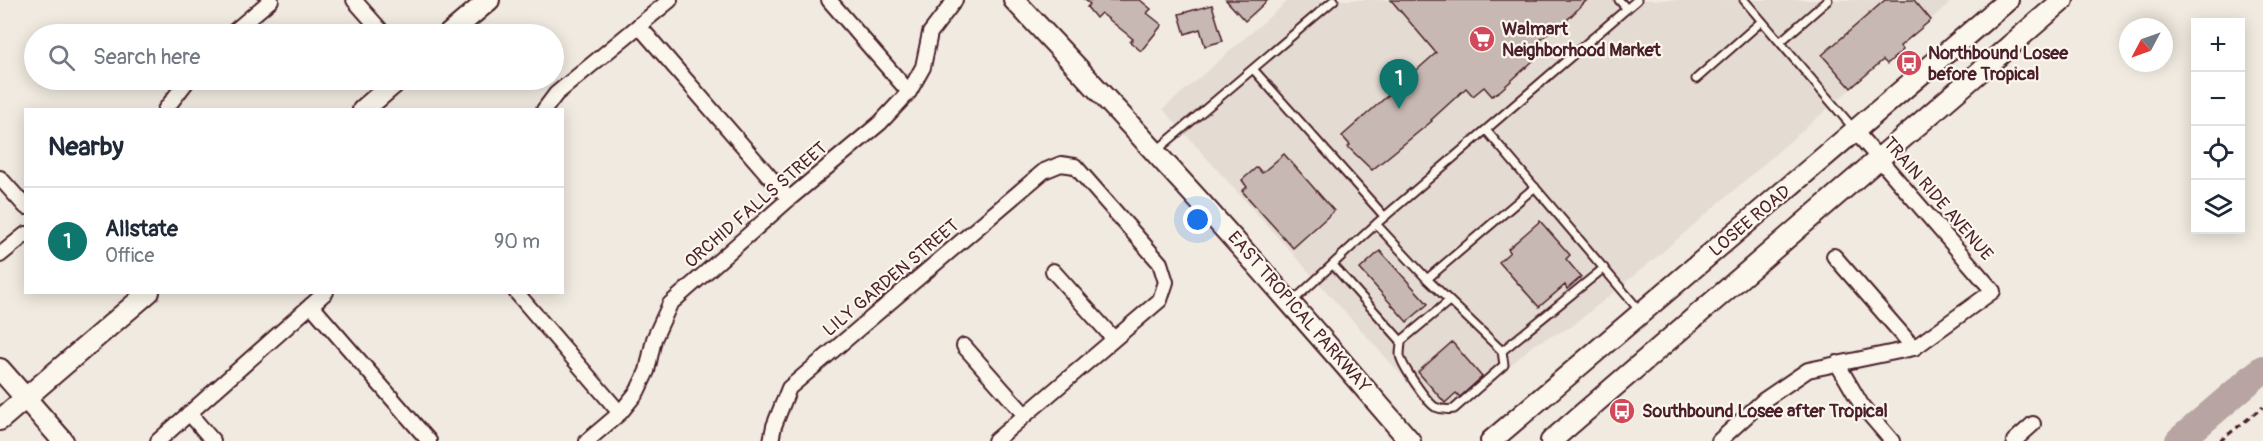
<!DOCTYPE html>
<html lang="en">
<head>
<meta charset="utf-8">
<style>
  body { margin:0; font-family:Pangolin,sans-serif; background:#f6f6f7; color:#1f2937 }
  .controls { position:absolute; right:18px; top:18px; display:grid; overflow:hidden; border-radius:0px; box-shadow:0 3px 15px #0003 }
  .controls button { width:54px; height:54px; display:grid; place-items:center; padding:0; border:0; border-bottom:2px solid #e0e1e3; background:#fff; color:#1f2937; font:30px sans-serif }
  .compass { position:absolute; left:2119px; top:18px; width:54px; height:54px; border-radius:50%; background:#fff; box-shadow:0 3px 15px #0003; rotate:229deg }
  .you { position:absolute; left:1198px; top:220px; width:21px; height:21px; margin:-15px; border:4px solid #fff; border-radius:50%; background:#1a73e8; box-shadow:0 0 0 9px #1a73e833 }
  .badge { display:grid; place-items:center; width:39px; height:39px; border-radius:50%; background:#0f766e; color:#fff; font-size:20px; font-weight:700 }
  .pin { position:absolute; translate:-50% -50px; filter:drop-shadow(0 2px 3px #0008) }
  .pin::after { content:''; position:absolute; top:32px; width:21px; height:18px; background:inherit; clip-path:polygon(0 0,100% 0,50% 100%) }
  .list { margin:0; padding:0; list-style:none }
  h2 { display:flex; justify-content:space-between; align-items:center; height:78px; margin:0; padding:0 24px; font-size:26px }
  h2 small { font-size:20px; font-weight:400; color:#747a83 }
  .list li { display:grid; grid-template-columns:39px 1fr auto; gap:18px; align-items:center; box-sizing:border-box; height:108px; padding:0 24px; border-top:2px solid #e0e1e3 }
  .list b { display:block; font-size:22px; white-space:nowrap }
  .list p { margin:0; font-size:20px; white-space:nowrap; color:#747a83 }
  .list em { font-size:20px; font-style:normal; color:#747a83 }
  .icon { flex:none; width:33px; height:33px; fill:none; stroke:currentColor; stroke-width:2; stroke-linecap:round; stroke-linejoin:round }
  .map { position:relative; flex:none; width:2263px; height:441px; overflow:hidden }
  .search { position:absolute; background:#fff; box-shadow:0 3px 15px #0003; left:24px; top:24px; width:540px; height:66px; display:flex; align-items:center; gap:15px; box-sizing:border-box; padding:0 21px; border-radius:33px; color:#747a83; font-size:22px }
  .panel { position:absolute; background:#fff; box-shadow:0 3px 15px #0003; left:24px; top:108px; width:540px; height:186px; border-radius:0px }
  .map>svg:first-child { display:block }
  .built { fill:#e4dbd2 }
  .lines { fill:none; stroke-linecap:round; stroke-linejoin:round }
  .river { stroke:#b8a4a2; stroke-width:28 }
  .building { fill:#c8b8b3; stroke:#4a1f2b; stroke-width:1.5 }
  .lane-casing { stroke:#4a1f2b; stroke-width:11 }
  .street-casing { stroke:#4a1f2b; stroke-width:18 }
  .secondary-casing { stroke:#4a1f2b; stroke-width:24 }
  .path { stroke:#4a1f2b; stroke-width:3; stroke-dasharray:6 4.5; stroke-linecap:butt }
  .lane { stroke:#fbf7ec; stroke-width:7 }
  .street { stroke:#fbf7ec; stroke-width:14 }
  .secondary { stroke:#fbf7ec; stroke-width:20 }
  .labels { text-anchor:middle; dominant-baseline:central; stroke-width:4.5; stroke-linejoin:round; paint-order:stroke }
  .poi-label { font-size:18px; font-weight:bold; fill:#4a1f2b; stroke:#fbf7ec; text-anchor:start }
  .street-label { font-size:18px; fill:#4a1f2b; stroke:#fbf7ec }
</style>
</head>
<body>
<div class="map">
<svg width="2263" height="441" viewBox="0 0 2263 441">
  <rect width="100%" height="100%" fill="#f0eae0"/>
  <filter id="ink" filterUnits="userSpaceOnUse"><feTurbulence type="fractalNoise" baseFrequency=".0167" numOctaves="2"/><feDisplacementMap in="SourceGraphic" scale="12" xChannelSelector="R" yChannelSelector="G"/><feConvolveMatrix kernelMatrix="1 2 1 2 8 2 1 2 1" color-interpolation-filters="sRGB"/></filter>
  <g filter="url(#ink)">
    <path class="built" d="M1289 0H1953L1660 254 1571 327 1534 344 1456 415 1431 408 1163 109Z"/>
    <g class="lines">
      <path class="river" d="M2179 441 2263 369"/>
    </g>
    <path class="building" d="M1085 0H1140L1151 9 1147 13 1162 25 1141 51 1130 42 1133 39 1101 13 1096 18 1087 7 1090 4Z
      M1226 0H1268L1245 21Z
      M1391 0H1587L1560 27 1558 25 1527 51 1534 60 1501 90 1492 96 1484 87 1473 96 1466 88 1431 120 1432 121 1372 170 1348 147 1350 145 1342 136 1436 53Z
      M1885 0H1914L1931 20 1900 46 1903 50 1887 64 1883 60 1851 88 1822 55Z
      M1212 5 1223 41 1205 46 1200 29 1185 34 1179 14Z
      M1284 154 1334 211 1293 248 1242 191 1247 187 1242 180 1257 167 1262 173Z
      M1540 221 1570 255 1566 259 1581 277 1567 289 1565 285 1539 307 1499 262 1510 252 1508 249Z
      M1380 251 1428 304 1407 322 1360 269Z
      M1452 342 1482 377 1460 397 1456 393 1445 403 1418 372Z"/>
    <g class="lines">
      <g class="lane-casing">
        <path id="lane" d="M1619 0 1627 9
          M1744 0 1854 129
          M1780 42 1828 0
          M1253 69 1385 217
          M1696 79 1762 21
          M1486 130 1640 311
          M1156 151 1334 0
          M1376 224 1427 279 1502 351 1604 268
          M1333 265 1401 341 1449 301
          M1427 279 1535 187
          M1292 302 1376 224 1637 0
          M1401 341C1401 345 1400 351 1400 355 1401 365 1427 402 1435 407 1442 410 1448 410 1454 409L1504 365 1502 351"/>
      </g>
      <g class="street-casing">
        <path id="street" d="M354 0 384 34
          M829 0 909 92
          M639 26 789 199
          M231 34 271 0
          M165 110 188 80
          M544 110 556 94 670 0
          M0 178 26 207
          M0 255 26 234
          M1834 256 1914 348
          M1053 271 1114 339
          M516 292 620 413
          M311 305 429 441
          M964 346 1025 415
          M1837 363 1862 406 1892 441
          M189 413 213 441
          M158 441 326 292
          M587 441 620 413 637 392 647 371 654 339 670 304 789 199 880 123 909 92 923 67 930 33 955 0
          M771 441 774 426 789 388 1044 171 1061 164 1075 166 1160 263 1166 282 1160 300 995 441
          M1719 441 1764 400 1808 370 1914 348 1993 291 1855 131
          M2014 441 2033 424"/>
      </g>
      <g class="secondary-casing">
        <path id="secondary" d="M1014 0C1150 144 1282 291 1410 441
          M449 34 489 0
          M363 110 398 80
          M0 369 63 441
          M0 420 149 292
          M1491 441 2008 0
          M1551 441 2063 0"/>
      </g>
      <path class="path" d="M2220 441 2263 407"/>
      <use href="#lane" class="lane"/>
      <use href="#street" class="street"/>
      <use href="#secondary" class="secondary"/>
    </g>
  </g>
  <defs>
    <g id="supermarket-disc" transform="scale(1.35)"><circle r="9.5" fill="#d1495b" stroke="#fbf7ec"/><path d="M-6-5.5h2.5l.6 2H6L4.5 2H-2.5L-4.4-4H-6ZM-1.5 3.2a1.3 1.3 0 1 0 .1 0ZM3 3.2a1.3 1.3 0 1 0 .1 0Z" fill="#fff"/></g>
    <g id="bus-disc" transform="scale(1.35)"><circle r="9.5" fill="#d1495b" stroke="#fbf7ec"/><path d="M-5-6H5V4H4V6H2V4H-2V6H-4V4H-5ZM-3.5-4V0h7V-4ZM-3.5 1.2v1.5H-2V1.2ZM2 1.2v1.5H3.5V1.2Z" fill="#fff"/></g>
  </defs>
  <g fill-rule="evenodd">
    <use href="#supermarket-disc" x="1482" y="39"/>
    <use href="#bus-disc" x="1909" y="63"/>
    <use href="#bus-disc" x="1622" y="411"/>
  </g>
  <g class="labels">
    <g class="poi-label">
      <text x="1502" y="29">Walmart<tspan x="1502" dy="21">Neighborhood Market</tspan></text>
      <text x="1928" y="53">Northbound Losee<tspan x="1928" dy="21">before Tropical</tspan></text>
      <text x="1642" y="411">Southbound Losee after Tropical</text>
    </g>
    <g class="street-label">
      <text transform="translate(1938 199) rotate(49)">TRAIN RIDE AVENUE</text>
      <text transform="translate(756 205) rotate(-41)">ORCHID FALLS STREET</text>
      <text transform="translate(1750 221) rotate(-40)">LOSEE ROAD</text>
      <text transform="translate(891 278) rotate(-40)">LILY GARDEN STREET</text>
      <text transform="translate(1299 312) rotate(49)">EAST TROPICAL PARKWAY</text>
    </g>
  </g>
</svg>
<div class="controls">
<button>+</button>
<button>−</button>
<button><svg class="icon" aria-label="locate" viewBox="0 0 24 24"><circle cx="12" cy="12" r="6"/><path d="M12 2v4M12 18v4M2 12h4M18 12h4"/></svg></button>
<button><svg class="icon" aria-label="layers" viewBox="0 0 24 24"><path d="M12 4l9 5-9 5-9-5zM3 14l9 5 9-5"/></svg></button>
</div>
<svg class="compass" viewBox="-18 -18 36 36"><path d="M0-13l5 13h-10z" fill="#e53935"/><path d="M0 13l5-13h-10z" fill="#747a83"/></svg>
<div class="you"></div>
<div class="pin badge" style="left:1399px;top:109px">1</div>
<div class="search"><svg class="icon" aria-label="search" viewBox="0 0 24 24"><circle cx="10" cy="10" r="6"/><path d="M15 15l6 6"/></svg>Search here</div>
<section class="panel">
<h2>Nearby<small></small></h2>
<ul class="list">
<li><span class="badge">1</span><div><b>Allstate</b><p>Office</p></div><em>90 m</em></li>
</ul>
</section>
</div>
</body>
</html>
